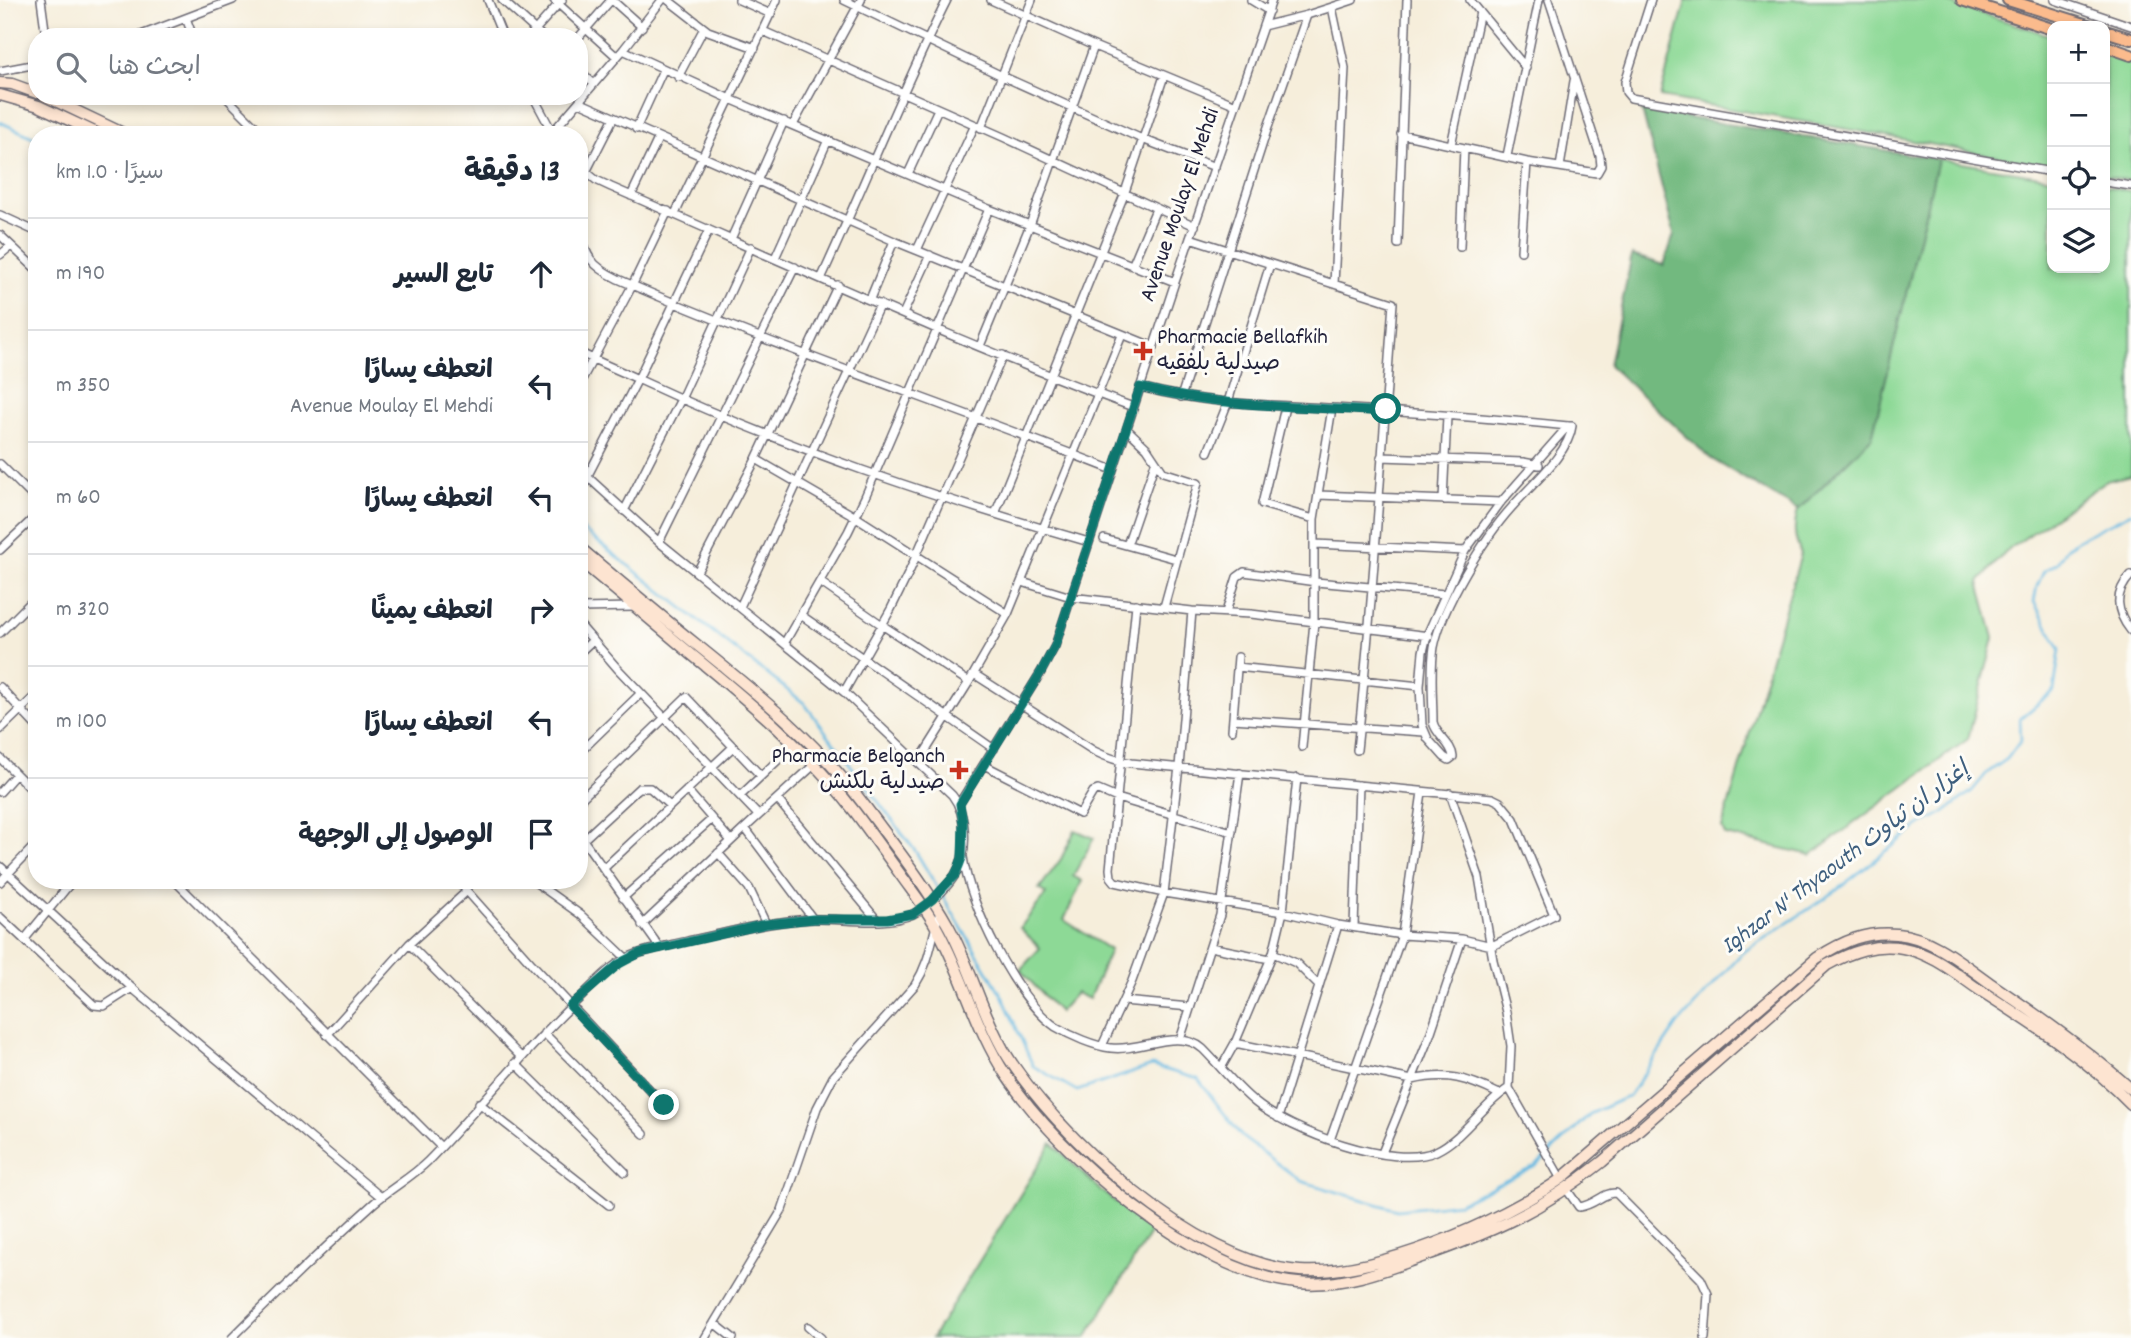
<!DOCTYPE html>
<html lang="ar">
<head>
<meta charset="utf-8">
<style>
  body { margin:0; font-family:Dekko,"Playpen Sans Arabic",sans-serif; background:#f2f2f3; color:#1f2937; direction:rtl }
  .controls { position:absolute; right:21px; top:21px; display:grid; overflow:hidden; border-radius:14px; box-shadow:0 4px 10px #0003 }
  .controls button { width:63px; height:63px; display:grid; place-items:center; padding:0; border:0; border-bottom:2px solid #e0e1e3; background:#fff; color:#1f2937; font:35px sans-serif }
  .stop { position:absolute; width:21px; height:21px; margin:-16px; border:5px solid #0f766e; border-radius:50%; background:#fff }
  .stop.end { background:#0f766e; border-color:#fff; box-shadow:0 2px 7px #0008 }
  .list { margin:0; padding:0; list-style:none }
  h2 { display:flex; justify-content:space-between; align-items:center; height:91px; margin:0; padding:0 28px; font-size:30px }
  h2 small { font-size:23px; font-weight:400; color:#747a83 }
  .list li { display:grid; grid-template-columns:46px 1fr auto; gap:21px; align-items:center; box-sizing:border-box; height:112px; padding:0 28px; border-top:2px solid #e0e1e3 }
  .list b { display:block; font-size:26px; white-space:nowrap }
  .list p { margin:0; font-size:23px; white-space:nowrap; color:#747a83 }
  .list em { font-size:23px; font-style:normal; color:#747a83 }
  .icon { flex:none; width:38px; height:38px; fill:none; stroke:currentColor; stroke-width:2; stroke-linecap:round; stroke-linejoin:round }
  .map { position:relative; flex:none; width:2131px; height:1338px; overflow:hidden; direction:ltr }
  .search { position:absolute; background:#fff; box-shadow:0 4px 10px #0003; left:28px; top:28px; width:560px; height:77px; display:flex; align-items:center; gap:18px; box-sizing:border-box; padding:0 24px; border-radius:28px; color:#747a83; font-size:26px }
  .panel { position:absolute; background:#fff; box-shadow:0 4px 10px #0003; left:28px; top:126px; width:560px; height:763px; border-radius:28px; direction:rtl }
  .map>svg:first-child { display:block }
  .green { fill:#8dd996; stroke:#587e68; stroke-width:2 }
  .forest { fill:#72b97f; stroke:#4a6e5d; stroke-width:2 }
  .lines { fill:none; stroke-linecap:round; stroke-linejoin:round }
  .stream { stroke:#66b9e2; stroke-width:2.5 }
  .street-casing { stroke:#6c6973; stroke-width:10 }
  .secondary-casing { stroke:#6c6973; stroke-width:13 }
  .primary-casing { stroke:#6c6973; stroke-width:14 }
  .street { stroke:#fff; stroke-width:7 }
  .secondary { stroke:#fde4d1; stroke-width:10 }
  .primary { stroke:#fbbb8d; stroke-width:10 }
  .route { stroke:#0f766e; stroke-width:9 }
  .poi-dot { fill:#c8321e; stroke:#fdfcf7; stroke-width:2.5 }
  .labels { text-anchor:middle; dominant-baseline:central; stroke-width:6; stroke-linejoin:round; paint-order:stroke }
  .street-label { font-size:23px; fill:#22223b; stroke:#fdfcf7 }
  .poi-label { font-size:23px; fill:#22223b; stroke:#fdfcf7; text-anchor:start }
  .water-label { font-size:24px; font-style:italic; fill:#3d5e7e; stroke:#fdfcf7 }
</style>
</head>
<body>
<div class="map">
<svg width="2131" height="1338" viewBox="0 0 2131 1338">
  <rect width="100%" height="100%" fill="#fdfcf7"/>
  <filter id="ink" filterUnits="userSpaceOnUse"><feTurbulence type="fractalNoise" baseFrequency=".0143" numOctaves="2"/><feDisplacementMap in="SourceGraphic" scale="14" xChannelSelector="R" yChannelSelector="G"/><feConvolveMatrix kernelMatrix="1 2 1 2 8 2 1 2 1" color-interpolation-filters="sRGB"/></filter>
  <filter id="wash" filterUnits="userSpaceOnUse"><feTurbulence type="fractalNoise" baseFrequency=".00686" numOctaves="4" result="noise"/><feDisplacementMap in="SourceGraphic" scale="28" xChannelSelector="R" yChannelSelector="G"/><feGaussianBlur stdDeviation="1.57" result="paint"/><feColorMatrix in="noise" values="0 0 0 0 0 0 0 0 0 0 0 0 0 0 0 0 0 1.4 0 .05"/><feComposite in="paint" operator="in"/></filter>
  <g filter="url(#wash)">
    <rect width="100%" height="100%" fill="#f6eedb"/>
    <path class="green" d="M1686 0H1940L2052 36V167L1870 133 1660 97Z
      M2105 52 2131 61V181L2105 176Z
      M1938 159 2052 178V268H2105V186L2131 191V475L2106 481 2005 552 1979 582 1994 638 1968 739 1811 855 1725 835 1722 828 1801 554C1794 538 1793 527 1798 510L1872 437Z
      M1075 830 1094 838 1073 876 1082 881 1064 920 1110 950 1089 999 1076 993 1059 1012 1020 970 1040 948 1020 928 1046 894 1039 889 1061 859Z
      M1052 1143 1100 1190 1152 1230 1086 1338H932Z"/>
    <path class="forest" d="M1642 110 1938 159 1872 437 1798 510 1710 458 1609 365 1632 255 1664 265 1674 234Z"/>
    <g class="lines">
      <path class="stream" d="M0 122 37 139
        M579 527 804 703 916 852 1003 997 1033 1066 1077 1091 1152 1066 1198 1079 1242 1137 1301 1181 1397 1210 1459 1203 1536 1166 1590 1114 1629 1096 1677 1025 1742 953 1833 893 1917 827 1943 813 1972 791 1987 773 2007 759 2021 740 2020 719 2054 690 2060 649 2034 602 2037 586 2044 571 2057 563 2066 549 2079 539 2131 513"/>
    </g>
  </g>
  <g filter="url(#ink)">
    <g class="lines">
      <g class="street-casing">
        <path id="street" d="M41 0 46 37
          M488 0 503 37
          M502 0 543 37
          M554 0 617 57
          M612 0 642 27
          M668 0 708 31 755 48
          M739 0 771 14
          M844 0 1002 76 1142 139 1215 167
          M991 0 1094 46 1236 105
          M1251 0 1269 11
          M1470 0 1526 68
          M1651 0 1625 82 1626 92 1631 98 2052 172
          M2055 0 2131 26
          M186 18 193 37
          M1263 26 1307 15
          M763 31 1003 137 1195 226
          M136 37 233 0
          M529 37 562 0
          M579 37 611 0
          M623 50 730 99 989 209 1175 282
          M579 70 594 84
          M0 71 37 64
          M678 77 704 28
          M225 96 264 135
          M533 96 554 135
          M579 102 894 241 1154 347
          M793 125 861 0
          M981 128 1032 0
          M636 129 663 70
          M1401 134 1527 162 1597 173 1601 166 1600 156 1549 0
          M550 135 623 50 662 0
          M1451 145 1480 12
          M1507 156 1539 0
          M579 166 596 180 611 187C784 262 956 342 1133 407
          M1560 167 1574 81
          M586 172 613 119
          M908 174 938 109
          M2105 182 2131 186
          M631 196 658 139
          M675 214 777 0
          M0 215 37 232
          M579 229C586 257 591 266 618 279 780 350 949 405 1113 470
          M0 235 37 270
          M1190 238 1393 303C1382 452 1373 601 1357 750
          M731 239 784 121
          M1398 244 1407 0
          M1460 247 1464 148
          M917 250 975 125
          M1521 251 1527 162
          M0 255 11 246
          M775 258 828 140
          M1132 266 1156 209
          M821 279C864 186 901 91 947 0
          M1334 284 1345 68 1332 7 1353 0
          M870 299 894 241
          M903 314 930 255
          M980 346 1030 225 1094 46
          M579 352C600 363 621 371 642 381 786 448 937 498 1089 542
          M579 385 632 286 668 211
          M1140 387C1205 404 1265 405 1332 408 1410 412 1489 418 1568 426H1572C1569 454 1530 486 1512 507 1484 538 1442 606 1434 647 1430 671 1433 698 1433 722 1436 736 1452 743 1453 757L1449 760 1444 757 1428 739 1422 725 1420 686 1423 652 1427 635 1465 551 1501 502 1568 426
          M1181 397 1267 130 1307 15 1332 7
          M1285 407 1262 504 1314 519
          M1127 429 1147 448 1163 472 1198 483 1164 607
          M1208 452 1228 402 1270 264
          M1381 457 1523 462 1539 465
          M756 459 856 517 1008 614
          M0 464 37 501
          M587 477 638 379 709 230
          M1318 495 1501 502
          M1443 500 1447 416
          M624 511 681 399 751 247
          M995 514 1124 195 1164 76
          M1104 539 1176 559
          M659 542 795 267
          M1315 544 1465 551
          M1127 545 1155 463
          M0 550 37 515
          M697 572 756 459 838 285
          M2131 575C2113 594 2116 612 2131 631
          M820 582 882 625 969 682
          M1022 582 1071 597 1192 611 1251 614 1429 636
          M740 607 880 304
          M579 608 635 607
          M1226 612 1237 577 1244 572 1316 582 1445 594
          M801 615 994 749
          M579 624 617 668 758 815
          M0 633 37 596
          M785 642 848 532 865 497 989 209
          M579 653 593 640
          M1237 667 1420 686
          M974 674 1094 751C1106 757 1117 761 1131 763L1492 798 1500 802 1514 819 1554 915 1492 946 1462 939 1402 935 1338 925 1283 912 1164 893 1115 882 1111 877 1110 869 1136 604
          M0 687 37 727
          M844 692 891 609 910 570 1003 355
          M1233 719 1424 732
          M0 730 37 694
          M1232 730 1238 657
          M1302 747 1314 622V519L1332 408
          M579 753 641 693
          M0 758 37 795
          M918 763 969 682 1008 614 1122 335
          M984 765 1080 814 1093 792 1098 790 1117 798 1232 832
          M687 790 731 841
          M0 792 16 774
          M740 796 795 744
          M777 799 877 920
          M579 801 686 697 761 776
          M959 804 1041 672 1055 646 1175 282 1272 0
          M579 834 660 948
          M583 840 639 788H650L670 806
          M718 853 749 888 766 924
          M963 857C969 904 1016 1000 1056 1027 1071 1036 1094 1046 1111 1048 1140 1052 1178 1027 1203 1049 1221 1067 1236 1087 1256 1103 1289 1130 1395 1171 1436 1151 1465 1137 1483 1104 1509 1088L1511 1046 1506 1012 1493 960 1479 877 1450 793
          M0 866 132 988 381 1197
          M603 869 733 747
          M174 880 441 1147
          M457 880 532 964 664 1105
          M532 880 581 915 626 958
          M0 882 37 843
          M623 898 712 819
          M0 917 94 1005 104 1006 132 988
          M813 919 745 828 814 765
          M642 925 745 828
          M1354 926 1359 785
          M24 940 73 880
          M409 944 521 1057
          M1210 947 1270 959
          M1273 953 1296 963 1318 985
          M1123 1001 1190 1007
          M544 1033 644 1134
          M327 1035 409 944 467 891
          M1180 1040 1220 915 1240 773
          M1235 1043 1412 1080C1448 1072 1467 1078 1499 1094
          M1102 1046 1132 981 1164 893 1179 767 1192 611
          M515 1063 625 1172
          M1221 1068 1235 1043 1273 953 1283 912 1297 778
          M1509 1088 1561 1179
          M479 1103 609 1205
          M1278 1118 1338 925
          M1330 1140 1402 935 1422 792
          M1382 1153 1430 1035 1462 939
          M1567 1190 1579 1207C1596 1205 1603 1192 1616 1193L1701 1279 1708 1294 1705 1338
          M714 1323 733 1338
          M808 1327 821 1338
          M232 1338C278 1292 325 1247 374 1203 391 1188 412 1177 428 1161 481 1107 527 1047 583 995 596 982 611 966 627 958 646 949 668 946 688 941 730 932 770 921 813 919 844 918 884 927 913 914 928 907 946 889 955 875 969 854 967 814 952 795L844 692 659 542 579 469
          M705 1338 782 1210 817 1108 833 1077 915 985C931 960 931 939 940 912"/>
      </g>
      <g class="secondary-casing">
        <path id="secondary" d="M0 83 12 84 37 93
          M0 95 39 106 101 135
          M45 96 127 135
          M579 547C618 580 657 613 697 645 758 694 818 743 865 806 894 845 926 885 949 927 970 966 981 1010 1003 1049 1055 1136 1196 1264 1300 1271 1376 1276 1499 1222 1561 1179L1817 958C1843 941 1866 931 1897 934 1932 937 1963 964 1990 983 2039 1016 2087 1050 2131 1089
          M579 560C617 591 654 623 691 654 750 702 808 751 855 812 870 832 885 853 900 874 912 891 925 907 935 925 963 973 975 1029 1006 1075 1061 1158 1196 1274 1298 1283 1340 1287 1381 1272 1419 1258 1491 1233 1542 1210 1602 1162L1827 965C1851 952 1875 943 1903 948 1931 953 1955 973 1978 989 2031 1023 2087 1058 2131 1104"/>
      </g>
      <g class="primary-casing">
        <path id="primary" d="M1962 0 2052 29
          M2008 0 2091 26
          M2105 31 2131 39
          M2105 46 2131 55"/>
      </g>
      <use href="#street" class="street"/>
      <use href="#secondary" class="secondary"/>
      <use href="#primary" class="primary"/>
    </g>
  </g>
  <g class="lines" filter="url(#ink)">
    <path class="route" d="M664 1105 570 1006 619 964 640 953 766 924 813 919H887L913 914 932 900 955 875 959 866 962 858 963 823 960 804 1041 672 1055 646 1140 387C1221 408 1303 406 1386 412V409"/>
  </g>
  <g class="poi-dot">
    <path d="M1139.5 340.5h7v7h7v7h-7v7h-7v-7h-7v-7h7z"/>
    <path d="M955.5 759.5h7v7h7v7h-7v7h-7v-7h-7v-7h7z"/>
  </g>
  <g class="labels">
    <g class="street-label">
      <text transform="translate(1181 205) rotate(-71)">Avenue Moulay El Mehdi</text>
    </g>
    <g class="poi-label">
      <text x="1157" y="338">Pharmacie Bellafkih<tspan x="1157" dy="26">صيدلية بلفقيه</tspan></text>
      <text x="945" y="757" text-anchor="end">Pharmacie Belganch<tspan x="945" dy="26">صيدلية بلكنش</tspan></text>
    </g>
    <g class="water-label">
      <text transform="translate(1846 859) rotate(-37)">Ighzar N' Thyaouth إغزار ان ثياوث</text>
    </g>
  </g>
</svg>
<div class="controls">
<button>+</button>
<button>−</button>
<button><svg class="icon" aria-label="locate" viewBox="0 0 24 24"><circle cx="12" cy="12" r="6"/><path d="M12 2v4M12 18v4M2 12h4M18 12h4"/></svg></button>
<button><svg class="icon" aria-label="layers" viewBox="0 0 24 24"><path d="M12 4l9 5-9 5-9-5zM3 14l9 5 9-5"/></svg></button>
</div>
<div class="stop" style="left:1386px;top:409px"></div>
<div class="stop end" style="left:664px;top:1105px"></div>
<div class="search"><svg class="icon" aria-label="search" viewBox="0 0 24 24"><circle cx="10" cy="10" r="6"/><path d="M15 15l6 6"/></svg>ابحث هنا</div>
<section class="panel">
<h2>13 دقيقة<small>سيرًا · 1.0 km</small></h2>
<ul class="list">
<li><svg class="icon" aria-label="ahead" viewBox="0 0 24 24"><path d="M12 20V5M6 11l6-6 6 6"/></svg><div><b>تابع السير</b></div><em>190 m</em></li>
<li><svg class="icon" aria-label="left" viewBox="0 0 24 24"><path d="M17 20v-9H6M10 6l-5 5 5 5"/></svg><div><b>انعطف يسارًا</b><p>Avenue Moulay El Mehdi</p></div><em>350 m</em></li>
<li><svg class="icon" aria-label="left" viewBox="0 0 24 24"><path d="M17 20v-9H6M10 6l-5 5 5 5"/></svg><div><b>انعطف يسارًا</b></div><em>60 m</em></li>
<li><svg class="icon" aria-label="right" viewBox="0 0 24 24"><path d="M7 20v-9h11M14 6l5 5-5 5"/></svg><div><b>انعطف يمينًا</b></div><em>320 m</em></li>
<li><svg class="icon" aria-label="left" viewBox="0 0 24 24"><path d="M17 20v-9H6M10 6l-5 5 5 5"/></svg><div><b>انعطف يسارًا</b></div><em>100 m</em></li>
<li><svg class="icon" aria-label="arrive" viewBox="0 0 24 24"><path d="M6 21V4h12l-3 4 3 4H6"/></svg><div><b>الوصول إلى الوجهة</b></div></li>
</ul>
</section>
</div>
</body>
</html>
